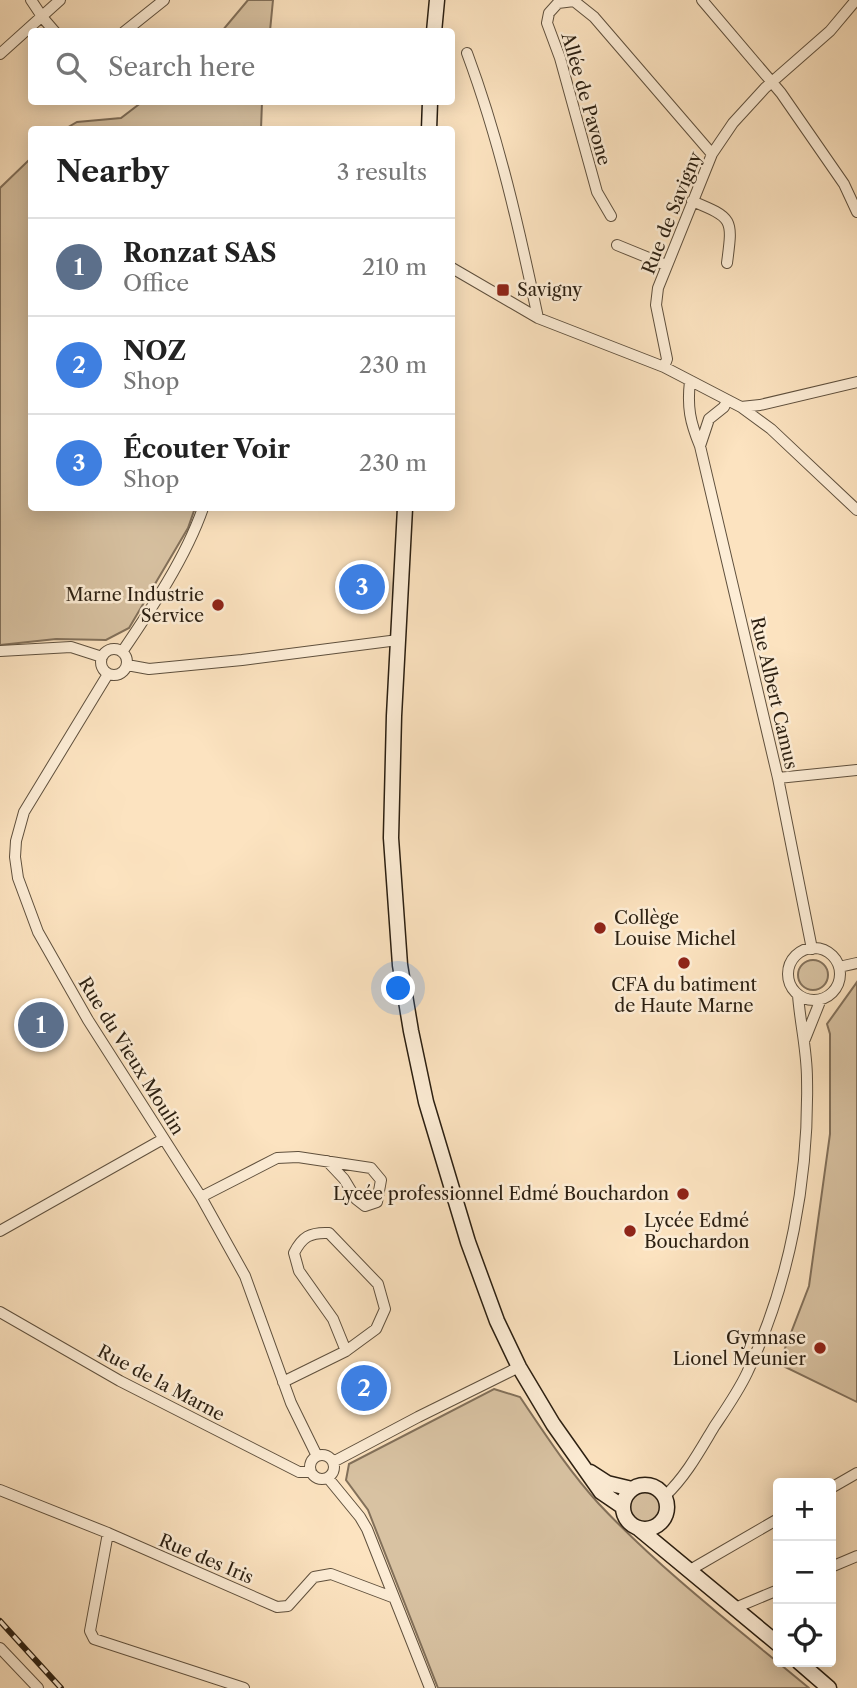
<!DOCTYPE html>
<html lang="en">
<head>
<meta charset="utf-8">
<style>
  body { margin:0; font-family:"Libre Caslon Text",serif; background:#f2f2f2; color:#222 }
  .controls { position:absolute; right:21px; bottom:21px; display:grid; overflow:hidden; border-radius:7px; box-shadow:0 4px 18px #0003 }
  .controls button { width:63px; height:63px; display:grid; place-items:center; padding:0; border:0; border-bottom:2px solid #e0e0e0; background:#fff; color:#222; font:35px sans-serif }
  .you { position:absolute; left:399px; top:989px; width:24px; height:24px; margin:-18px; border:5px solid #fff; border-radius:50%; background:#1a73e8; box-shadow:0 0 0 10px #1a73e833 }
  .badge { display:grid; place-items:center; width:46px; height:46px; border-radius:50%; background:#8f2418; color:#fff; font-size:23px; font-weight:700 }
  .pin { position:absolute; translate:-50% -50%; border:4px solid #fff; box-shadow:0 2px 7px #0006 }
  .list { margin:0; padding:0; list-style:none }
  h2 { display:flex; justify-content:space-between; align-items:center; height:91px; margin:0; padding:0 28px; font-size:30px }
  h2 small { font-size:23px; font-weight:400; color:#767676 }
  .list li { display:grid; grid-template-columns:46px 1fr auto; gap:21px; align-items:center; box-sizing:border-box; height:98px; padding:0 28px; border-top:2px solid #e0e0e0 }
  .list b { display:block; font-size:26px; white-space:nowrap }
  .list p { margin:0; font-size:23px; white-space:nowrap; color:#767676 }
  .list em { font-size:23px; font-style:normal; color:#767676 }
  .icon { flex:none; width:38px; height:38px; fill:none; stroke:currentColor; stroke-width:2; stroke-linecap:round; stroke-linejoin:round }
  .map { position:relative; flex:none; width:857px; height:1688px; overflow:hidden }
  .search { position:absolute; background:#fff; box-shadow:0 4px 18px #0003; left:28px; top:28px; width:427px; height:77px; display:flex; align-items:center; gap:18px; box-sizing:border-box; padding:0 24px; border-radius:7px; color:#767676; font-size:26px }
  .panel { position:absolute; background:#fff; box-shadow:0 4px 18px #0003; left:28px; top:126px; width:427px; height:385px; border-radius:7px }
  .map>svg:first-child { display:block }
  .green { fill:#d8c2a2; stroke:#82705a; stroke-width:2 }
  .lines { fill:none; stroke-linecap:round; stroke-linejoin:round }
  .street-casing { stroke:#5f503d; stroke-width:12 }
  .secondary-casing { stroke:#2b1f11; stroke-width:17 }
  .street { stroke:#fdedd6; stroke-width:10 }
  .secondary { stroke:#fdedd6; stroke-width:14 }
  .rail-casing { stroke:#2b1f11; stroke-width:6 }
  .rail { stroke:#fdedd6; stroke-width:3.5; stroke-dasharray:10; stroke-linecap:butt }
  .poi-dot { fill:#8f2418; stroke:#fdedd6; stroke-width:2.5 }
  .labels { text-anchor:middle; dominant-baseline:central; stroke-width:5; stroke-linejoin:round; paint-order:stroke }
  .street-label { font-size:18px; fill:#2b1f11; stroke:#fdedd6 }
  .poi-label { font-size:18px; fill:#2b1f11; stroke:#fdedd6; text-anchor:start }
</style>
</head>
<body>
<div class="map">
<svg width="857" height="1688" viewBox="0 0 857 1688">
  <rect width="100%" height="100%" fill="#fce3c0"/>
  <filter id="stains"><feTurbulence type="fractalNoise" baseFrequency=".00286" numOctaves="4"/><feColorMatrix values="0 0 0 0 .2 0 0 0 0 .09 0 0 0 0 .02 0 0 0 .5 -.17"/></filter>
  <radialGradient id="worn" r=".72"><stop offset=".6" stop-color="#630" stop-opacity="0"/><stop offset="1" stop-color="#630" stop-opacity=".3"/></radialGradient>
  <path class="green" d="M248 0H273L270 31H222Z
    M142 102H262L261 129H65L77 122 121 118Z
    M31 158 32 508H195L188 528 129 628 106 640 56 639 0 645V188Z
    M798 975a15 15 0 1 1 30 0a15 15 0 1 1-30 0Z
    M857 982V1402L779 1364 809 1286 830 1134V1034L827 1024Z
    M494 1389 520 1397C545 1434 569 1471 599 1504 663 1572 738 1629 809 1688H438L368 1510 346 1480 349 1464Z
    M629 1508a16 16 0 1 1 32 0a16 16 0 1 1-32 0Z"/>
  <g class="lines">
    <g class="street-casing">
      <path id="street" d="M31 0 43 18 55 32
        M702 0 781 93 844 184 857 212
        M124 32 164 0
        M467 53C499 139 519 228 538 318
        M0 54 60 0
        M692 201C733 218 733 218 727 263
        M611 216 597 192 560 58 547 23 549 13 558 3 574 1 594 17 712 154
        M617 245 666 265
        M452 268 538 318 664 367 741 407 771 429 857 510
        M664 367 667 359 656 305 658 288 712 154 733 123 765 88 830 31 856 0
        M690 381C687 407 690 422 700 446L778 778 812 949
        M741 407 760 405 857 382
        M700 446 709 419 724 407 727 400
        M101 662a13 13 0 1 1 26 0a13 13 0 1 1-26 0Z
        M0 651 71 647 102 657
        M122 652C152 608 186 557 203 508
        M127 665 149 669 242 660 398 640
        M108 674 24 812 16 841 15 857 18 878 38 932 88 1020 201 1197 245 1276 291 1403 317 1456
        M778 778 857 770
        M788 974a26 26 0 1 1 52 0a26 26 0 1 1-52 0Z
        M839 967 857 963
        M805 1039 821 999
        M201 1197 277 1158 298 1157 371 1168 381 1180 377 1202 365 1206 356 1199 344 1179 327 1161
        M0 1231 163 1139
        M0 1312 120 1381 299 1472H311
        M283 1382 346 1351 376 1329 385 1309 378 1284 329 1233C310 1232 302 1237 294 1253L299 1271 333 1319 346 1351
        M310 1467a12 12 0 1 1 24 0a12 12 0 1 1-24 0Z
        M333 1462 418 1417 519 1367
        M328 1478 360 1517 367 1529 430 1688
        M831 1488 857 1473
        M0 1490 108 1533 277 1607 288 1606 314 1577 331 1574 392 1597
        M665 1496C686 1476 699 1452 714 1427 726 1409 738 1392 747 1373 790 1283 809 1178 807 1079 807 1050 800 1023 798 995
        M108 1533 90 1631 94 1639 244 1688
        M831 1567 857 1556
        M690 1570 778 1519
        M735 1608 778 1590
        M0 1648 38 1688"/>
    </g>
    <g class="secondary-casing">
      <path id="secondary" d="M434 32 437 0
        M429 130 430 102
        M405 508 394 716 391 838 400 965 411 1031 426 1102 468 1242 497 1321 519 1367 553 1424 601 1492 623 1507
        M590 1472 607 1483 632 1489
        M623 1507a22 22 0 1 1 44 0a22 22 0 1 1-44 0Z
        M638 1528 778 1644
        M799 1662 829 1688"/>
    </g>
    <use href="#street" class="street"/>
    <use href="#secondary" class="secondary"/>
    <g class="rail-casing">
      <path id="rail" d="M0 1621 61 1688"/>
    </g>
    <use href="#rail" class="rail"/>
  </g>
  <g class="poi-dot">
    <rect x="496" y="283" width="14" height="14" rx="3.5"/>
    <circle cx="218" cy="605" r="7"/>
    <circle cx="600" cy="928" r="7"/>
    <circle cx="684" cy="963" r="7"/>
    <circle cx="683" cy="1194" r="7"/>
    <circle cx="630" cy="1231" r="7"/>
    <circle cx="820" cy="1348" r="7"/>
  </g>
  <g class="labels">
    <g class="street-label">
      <text transform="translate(586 99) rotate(74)">Allée de Pavone</text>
      <text transform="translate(672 213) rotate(-68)">Rue de Savigny</text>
      <text transform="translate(774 693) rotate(77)">Rue Albert Camus</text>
      <text transform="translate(131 1056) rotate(58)">Rue du Vieux Moulin</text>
      <text transform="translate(161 1383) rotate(28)">Rue de la Marne</text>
      <text transform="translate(206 1559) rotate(23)">Rue des Iris</text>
    </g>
    <g class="poi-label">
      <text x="517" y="290">Savigny</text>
      <text x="204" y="595" text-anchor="end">Marne Industrie<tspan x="204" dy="21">Service</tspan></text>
      <text x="614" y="918">Collège<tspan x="614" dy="21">Louise Michel</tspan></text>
      <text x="684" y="985" text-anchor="middle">CFA du batiment<tspan x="684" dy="21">de Haute Marne</tspan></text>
      <text x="669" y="1194" text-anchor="end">Lycée professionnel Edmé Bouchardon</text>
      <text x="644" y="1221">Lycée Edmé<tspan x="644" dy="21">Bouchardon</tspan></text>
      <text x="806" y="1338" text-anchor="end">Gymnase<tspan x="806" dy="21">Lionel Meunier</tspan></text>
    </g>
  </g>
  <rect width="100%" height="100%" filter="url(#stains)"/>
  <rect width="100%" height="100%" fill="url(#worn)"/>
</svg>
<div class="controls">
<button>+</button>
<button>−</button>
<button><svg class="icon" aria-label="locate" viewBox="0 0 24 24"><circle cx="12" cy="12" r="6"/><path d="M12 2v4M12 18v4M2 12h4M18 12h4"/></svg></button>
</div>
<div class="you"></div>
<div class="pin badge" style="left:41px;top:1025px;background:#5c6f8a">1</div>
<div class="pin badge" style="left:364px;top:1388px;background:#3f7fe0">2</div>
<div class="pin badge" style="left:362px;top:587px;background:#3f7fe0">3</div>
<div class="search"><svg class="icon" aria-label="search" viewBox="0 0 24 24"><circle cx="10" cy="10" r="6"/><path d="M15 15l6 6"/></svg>Search here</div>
<section class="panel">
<h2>Nearby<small>3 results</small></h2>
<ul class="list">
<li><span class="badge" style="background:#5c6f8a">1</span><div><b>Ronzat SAS</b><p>Office</p></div><em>210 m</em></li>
<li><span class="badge" style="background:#3f7fe0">2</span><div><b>NOZ</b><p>Shop</p></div><em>230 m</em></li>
<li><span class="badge" style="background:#3f7fe0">3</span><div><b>Écouter Voir</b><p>Shop</p></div><em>230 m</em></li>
</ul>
</section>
</div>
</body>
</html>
